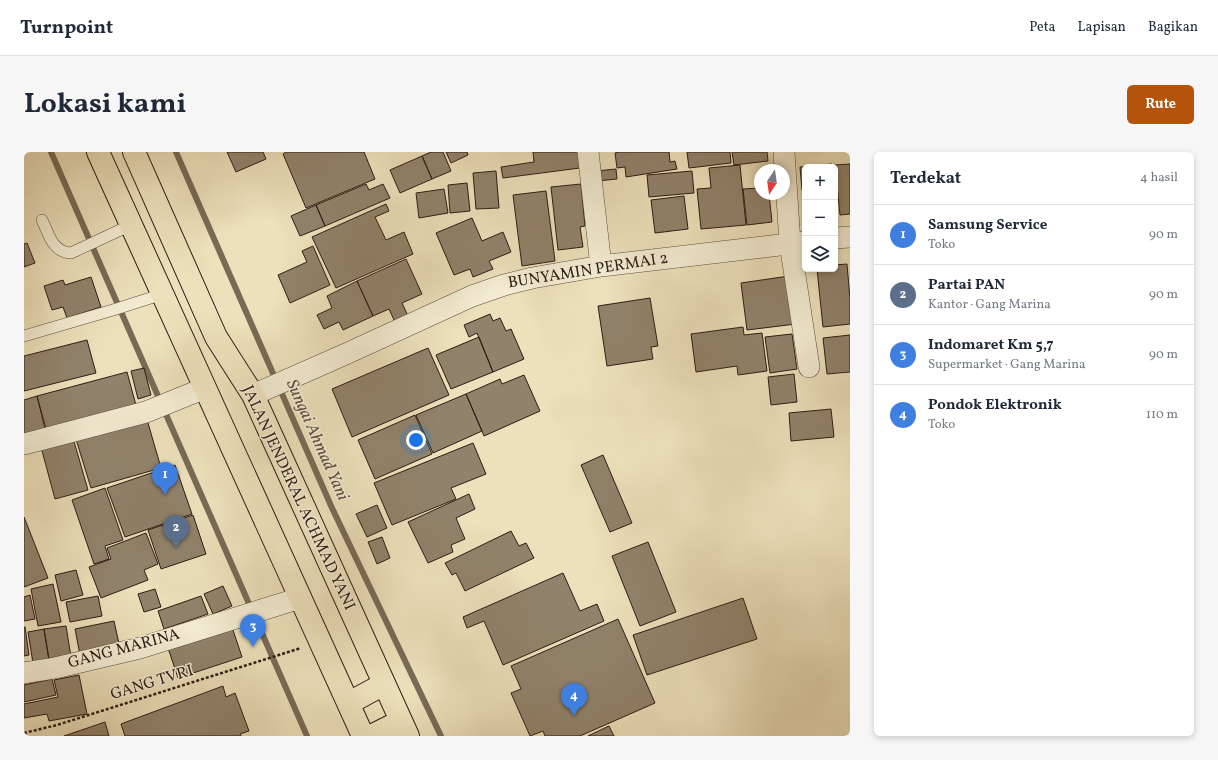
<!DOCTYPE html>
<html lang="id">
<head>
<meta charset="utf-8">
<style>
  body { margin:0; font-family:Vollkorn,serif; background:#f6f6f7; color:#1f2937 }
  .controls { position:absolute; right:12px; top:12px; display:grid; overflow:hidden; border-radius:6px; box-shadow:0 2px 6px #0003 }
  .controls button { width:36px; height:36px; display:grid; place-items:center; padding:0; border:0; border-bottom:1px solid #e0e1e3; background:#fff; color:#1f2937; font:20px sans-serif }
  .compass { position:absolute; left:730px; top:12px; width:36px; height:36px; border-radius:50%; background:#fff; box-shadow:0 2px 6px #0003; rotate:193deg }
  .you { position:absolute; left:392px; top:288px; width:14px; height:14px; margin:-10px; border:3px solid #fff; border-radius:50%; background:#1a73e8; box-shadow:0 0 0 6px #1a73e833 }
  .badge { display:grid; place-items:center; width:26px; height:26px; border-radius:50%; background:#b45309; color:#fff; font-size:13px; font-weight:700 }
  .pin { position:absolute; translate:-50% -33px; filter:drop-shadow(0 1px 2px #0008) }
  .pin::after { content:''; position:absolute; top:21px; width:14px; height:12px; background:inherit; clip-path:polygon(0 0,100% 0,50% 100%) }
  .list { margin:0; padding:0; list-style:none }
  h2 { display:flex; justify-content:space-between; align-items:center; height:52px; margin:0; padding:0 16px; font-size:17px }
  h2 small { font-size:13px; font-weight:400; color:#747a83 }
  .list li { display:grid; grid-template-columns:26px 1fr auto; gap:12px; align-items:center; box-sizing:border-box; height:60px; padding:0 16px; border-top:1px solid #e0e1e3 }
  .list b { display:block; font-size:15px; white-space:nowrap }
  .list p { margin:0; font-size:13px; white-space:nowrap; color:#747a83 }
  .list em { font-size:13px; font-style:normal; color:#747a83 }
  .icon { flex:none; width:22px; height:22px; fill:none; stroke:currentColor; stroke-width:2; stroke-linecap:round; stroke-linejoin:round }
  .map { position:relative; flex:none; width:826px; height:584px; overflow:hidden; border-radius:6px }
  header { display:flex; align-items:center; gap:24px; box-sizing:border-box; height:56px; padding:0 20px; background:#fff; border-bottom:1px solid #e0e1e3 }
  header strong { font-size:19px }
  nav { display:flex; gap:22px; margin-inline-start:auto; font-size:14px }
  .intro { display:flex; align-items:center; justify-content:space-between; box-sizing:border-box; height:96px; padding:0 24px }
  h1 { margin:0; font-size:28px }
  .button { padding:10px 18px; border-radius:6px; background:#b45309; color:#fff; font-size:14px; font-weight:700 }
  main { display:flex; gap:24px; padding:0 24px }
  aside { flex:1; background:#fff; border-radius:6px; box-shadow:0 2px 6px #0003 }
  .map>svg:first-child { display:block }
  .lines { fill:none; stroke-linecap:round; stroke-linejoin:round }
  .stream { stroke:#786a57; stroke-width:6 }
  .building { fill:#90826b; stroke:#2c1c15 }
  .service-casing { stroke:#5c4d3e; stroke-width:12 }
  .minor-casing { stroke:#5c4d3e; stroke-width:22 }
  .trunk-casing { stroke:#2c1c15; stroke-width:24 }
  .path { stroke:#2c1c15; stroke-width:2.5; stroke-dasharray:3 2; stroke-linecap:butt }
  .service { stroke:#f3ecd3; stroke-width:11 }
  .minor { stroke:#f3ecd3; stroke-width:21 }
  .trunk { stroke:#ece1bb; stroke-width:22 }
  .labels { text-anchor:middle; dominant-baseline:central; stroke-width:3; stroke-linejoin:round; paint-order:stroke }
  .street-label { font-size:16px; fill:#2c1c15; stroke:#f3ecd3 }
  .water-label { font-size:17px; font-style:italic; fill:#5f5041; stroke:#f3ecd3 }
</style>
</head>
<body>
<header>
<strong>Turnpoint</strong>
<nav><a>Peta</a><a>Lapisan</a><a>Bagikan</a></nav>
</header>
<div class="intro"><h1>Lokasi kami</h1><a class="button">Rute</a></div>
<main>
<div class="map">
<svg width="826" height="584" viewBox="0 0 826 584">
  <rect width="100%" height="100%" fill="#ece1bb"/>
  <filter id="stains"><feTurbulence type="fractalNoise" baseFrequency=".005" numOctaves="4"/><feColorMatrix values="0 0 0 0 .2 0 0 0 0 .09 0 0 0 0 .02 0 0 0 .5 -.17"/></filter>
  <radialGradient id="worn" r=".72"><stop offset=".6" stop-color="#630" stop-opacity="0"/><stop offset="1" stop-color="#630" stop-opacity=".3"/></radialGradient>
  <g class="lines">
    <path class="stream" d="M27 0 283 584
      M152 0 308 356 417 584"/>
  </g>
  <path class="building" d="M203 0H239L242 7 212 20Z
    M262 0H340L351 27 282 56 259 2Z
    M407 0H419L427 19 408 27 398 4Z
    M422 0H443L444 3 427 11Z
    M509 0H554L556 16 479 26 477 15 510 10Z
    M595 0H645L646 10 651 9 653 17 602 25 601 15 593 16 591 1Z
    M663 0H706L707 11 665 16Z
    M708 0H743L744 9 710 13Z
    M398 4 408 27 376 41 366 18Z
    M808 12V15H781V38H778L776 15Z
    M826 12V62L816 63 811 13Z
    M716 13 722 73 677 77 673 37 687 36 685 16Z
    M592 17 593 27 573 29 572 19Z
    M472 19 475 56 452 57 449 21Z
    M668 19 670 41 625 45 623 23Z
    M443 31 446 59 426 61 424 33Z
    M342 32 345 38 359 32 366 46 301 74 292 53Z
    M557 32 561 74 556 75 559 95 534 98 527 35Z
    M736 36V42H745L748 70 723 73 719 37Z
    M420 37 424 61 395 66 392 41Z
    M522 39 531 109 498 114 489 43Z
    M660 44 664 77 631 81 627 48Z
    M362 52 365 59 351 65 362 88 380 80 389 102 312 136 288 85Z
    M292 53 301 74 276 84 267 64Z
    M448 66 458 89 479 80 487 100 465 109 469 117 449 125 446 117 430 123 412 81Z
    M3 91 11 111 0 115V92Z
    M289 94 306 133 266 151 254 123 283 110 278 99Z
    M382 107 398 142 378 151 384 164 371 170 365 157 349 164 333 129Z
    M823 112 826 147V172L799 175 793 117H811V113Z
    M765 124 772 172 723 178 717 131Z
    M67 125 77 155 43 166 39 155 28 158 20 134 39 128 41 133Z
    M333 129 349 164 319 178 315 170 300 177 293 163 308 156 303 144Z
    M626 146 634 194 627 195 629 207 583 214 574 154Z
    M466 162 469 169 476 166 482 179 487 177 500 207 469 220 453 181 445 185 440 173Z
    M719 175 720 183 738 181 743 219 714 223 713 214 672 220 667 182Z
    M768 182 773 217 746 221 741 185Z
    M826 183V220L803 222 799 186Z
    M455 185 469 220 427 237 412 203Z
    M63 188 72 221 0 239V204Z
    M404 196 425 243 328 285 308 237Z
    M120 216 127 243 114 247 107 219Z
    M103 220 113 257 23 281 13 244Z
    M770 222 773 250 747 253 744 225Z
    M500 223 516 259 460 284 442 242 476 227 478 232Z
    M442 242 458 279 409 301 392 263Z
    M13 244 22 281 0 286V248Z
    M807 257 810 285 767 289 765 261Z
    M391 263 408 302 351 327 334 288Z
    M122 264 137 316 67 336 51 284Z
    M49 286 64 338 31 347 17 295Z
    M449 291 462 322 427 336 432 347 368 373 350 331Z
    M579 303 608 371 586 380 557 313Z
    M151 313 168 362 101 385 83 336Z
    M81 336 99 388 81 394 85 407 70 412 48 348Z
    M445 342 451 357 432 366 441 387 427 393 429 400 404 411 384 370Z
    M353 353 363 376 343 385 332 362Z
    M169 363 182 402 137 417 124 378Z
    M0 365 24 426 0 435Z
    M487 379 495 394 502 391 510 406 441 439 432 421 428 423 421 411Z
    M122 381 134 412 120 418 124 428 77 446 65 415 87 407 83 396Z
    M358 385 366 406 353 412 344 390Z
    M624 390 652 460 616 474 588 404Z
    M52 418 59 443 37 449 31 423Z
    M539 421 556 459 573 452 580 469 479 513 460 469 443 476 439 465Z
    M29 432 37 470 14 474 7 437Z
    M199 434 208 454 189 462 180 442Z
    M131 437 137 455 120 460 114 442Z
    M6 443 11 467 0 469V445Z
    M74 444 78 464 46 470 42 450Z
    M177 444 184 462 140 477 134 459Z
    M719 446 733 487 623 523 609 483Z
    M594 467 631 551 556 584H521L519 579 506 584 487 541 497 537 487 514Z
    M90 469 96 496 56 503 51 477Z
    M206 469 218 505 154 526 142 490Z
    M42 474 47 505 25 508 20 477Z
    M0 475H1L5 503 0 504Z
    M20 477 25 508 9 511 4 480Z
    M55 523 63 562 25 569 23 562 0 566V552L34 545 30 528Z
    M28 527 32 543 0 550V533Z
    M199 534 202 545 211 541 225 579 216 582 217 584H101L97 572Z
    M81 570 85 584H40Z
    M585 574 590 584H564Z"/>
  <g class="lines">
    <g class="service-casing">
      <path id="service" d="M18 68C25 82 28 100 47 101L107 73
        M0 184 89 158 139 142"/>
    </g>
    <g class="minor-casing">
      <path id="minor" d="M564 0 577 114
        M760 0 766 91 785 215
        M811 86 826 85
        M229 243 324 201 448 144 480 133 508 126 577 114 781 90
        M0 292 122 260 181 236
        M0 521 31 516 116 496 276 446"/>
    </g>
    <g class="trunk-casing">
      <path id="trunk" d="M74 0 339 584
        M110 0 192 185 229 243 384 584
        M325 551 360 532
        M347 584 377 569"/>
    </g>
    <path class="path" d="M0 581 33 573 277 496"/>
    <use href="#service" class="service"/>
    <use href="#minor" class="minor"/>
    <use href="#trunk" class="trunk"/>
  </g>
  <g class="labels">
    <g class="street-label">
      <text transform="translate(564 119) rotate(-9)">BUNYAMIN PERMAI 2</text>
      <text transform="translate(274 346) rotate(65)">JALAN JENDERAL ACHMAD YANI</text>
      <text transform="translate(100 497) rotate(-15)">GANG MARINA</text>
      <text transform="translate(128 531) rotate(-17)">GANG TVRI</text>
    </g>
    <g class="water-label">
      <text transform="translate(293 288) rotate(66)">Sungai Ahmad Yani</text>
    </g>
  </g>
  <rect width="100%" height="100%" filter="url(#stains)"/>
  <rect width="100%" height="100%" fill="url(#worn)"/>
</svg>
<div class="controls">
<button>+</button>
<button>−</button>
<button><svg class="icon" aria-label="layers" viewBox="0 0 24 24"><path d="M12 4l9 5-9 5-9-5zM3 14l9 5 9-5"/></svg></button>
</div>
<svg class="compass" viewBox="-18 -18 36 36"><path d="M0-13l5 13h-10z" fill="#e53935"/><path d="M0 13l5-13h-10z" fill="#747a83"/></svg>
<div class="you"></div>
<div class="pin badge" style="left:141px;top:343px;background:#3f7fe0">1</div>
<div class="pin badge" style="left:152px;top:396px;background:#5c6f8a">2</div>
<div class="pin badge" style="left:229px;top:495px;background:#3f7fe0">3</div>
<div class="pin badge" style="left:550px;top:564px;background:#3f7fe0">4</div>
</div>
<aside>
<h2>Terdekat<small>4 hasil</small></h2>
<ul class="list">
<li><span class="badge" style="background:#3f7fe0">1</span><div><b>Samsung Service</b><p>Toko</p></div><em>90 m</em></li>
<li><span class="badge" style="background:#5c6f8a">2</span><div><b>Partai PAN</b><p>Kantor · Gang Marina</p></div><em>90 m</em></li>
<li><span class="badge" style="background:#3f7fe0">3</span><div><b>Indomaret Km 5,7</b><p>Supermarket · Gang Marina</p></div><em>90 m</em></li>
<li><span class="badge" style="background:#3f7fe0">4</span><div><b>Pondok Elektronik</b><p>Toko</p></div><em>110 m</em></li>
</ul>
</aside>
</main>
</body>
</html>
